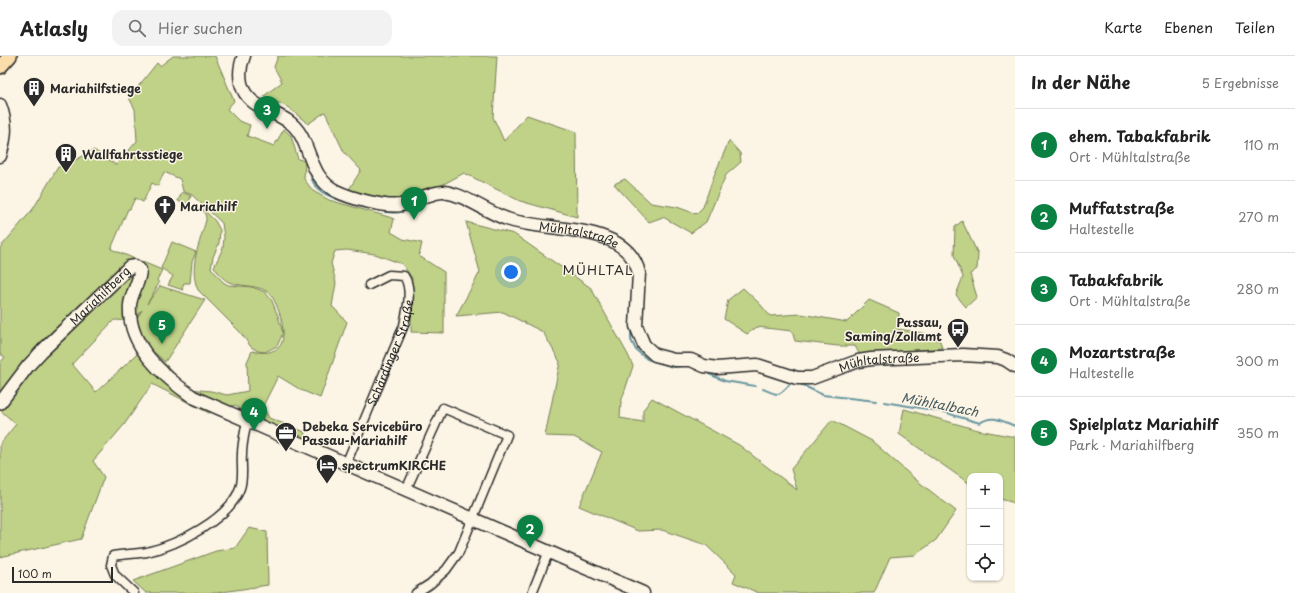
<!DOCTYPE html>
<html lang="de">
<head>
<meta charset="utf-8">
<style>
  body { margin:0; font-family:"Playpen Sans",sans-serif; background:#f2f2f2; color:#222 }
  .controls { position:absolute; right:12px; bottom:12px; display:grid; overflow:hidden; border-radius:8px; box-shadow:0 1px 3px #0004 }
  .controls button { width:36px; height:36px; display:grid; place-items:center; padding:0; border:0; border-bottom:1px solid #e0e0e0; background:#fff; color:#222; font:20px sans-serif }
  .scale { position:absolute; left:12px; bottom:10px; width:101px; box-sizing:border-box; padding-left:4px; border:2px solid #2b2b2b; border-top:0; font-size:11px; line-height:14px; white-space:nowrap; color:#2b2b2b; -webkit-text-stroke:3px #fcf5e5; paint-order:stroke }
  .you { position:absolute; left:511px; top:216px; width:14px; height:14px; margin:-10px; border:3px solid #fff; border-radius:50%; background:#1a73e8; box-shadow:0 0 0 6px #1a73e833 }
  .badge { display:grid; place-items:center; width:26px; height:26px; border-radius:50%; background:#0b8043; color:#fff; font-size:13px; font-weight:700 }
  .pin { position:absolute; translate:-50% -33px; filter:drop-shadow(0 1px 2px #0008) }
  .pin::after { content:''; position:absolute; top:21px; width:14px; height:12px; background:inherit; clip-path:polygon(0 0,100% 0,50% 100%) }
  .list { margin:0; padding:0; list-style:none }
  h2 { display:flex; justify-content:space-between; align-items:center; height:52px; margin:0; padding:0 16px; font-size:17px }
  h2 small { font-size:13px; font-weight:400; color:#767676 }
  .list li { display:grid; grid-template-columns:26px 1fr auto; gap:12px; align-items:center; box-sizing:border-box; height:72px; padding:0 16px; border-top:1px solid #e0e0e0 }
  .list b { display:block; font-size:15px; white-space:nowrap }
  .list p { margin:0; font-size:13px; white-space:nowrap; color:#767676 }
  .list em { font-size:13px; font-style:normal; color:#767676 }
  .icon { flex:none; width:22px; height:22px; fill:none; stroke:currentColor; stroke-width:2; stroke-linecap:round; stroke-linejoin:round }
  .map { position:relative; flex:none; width:1015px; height:537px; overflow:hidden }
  header { display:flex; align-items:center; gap:24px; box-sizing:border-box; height:56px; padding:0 20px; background:#fff; border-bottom:1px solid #e0e0e0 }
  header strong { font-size:19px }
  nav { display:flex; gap:22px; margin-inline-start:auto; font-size:14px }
  .search { width:280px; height:36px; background:#f2f2f2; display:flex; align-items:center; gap:10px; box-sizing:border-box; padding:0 14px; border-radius:12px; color:#767676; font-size:15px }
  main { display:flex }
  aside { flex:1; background:#fff }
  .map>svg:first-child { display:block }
  .green { fill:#c0d287; stroke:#767e59; fill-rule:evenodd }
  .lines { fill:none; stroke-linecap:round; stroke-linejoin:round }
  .stream { stroke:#6896a1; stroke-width:2 }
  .street-casing { stroke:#2b2b2b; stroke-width:11 }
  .secondary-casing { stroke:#2b2b2b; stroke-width:15 }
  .primary-casing { stroke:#2b2b2b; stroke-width:16 }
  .street { stroke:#fcf5e5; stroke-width:8 }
  .secondary { stroke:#fcf5e5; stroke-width:12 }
  .primary { stroke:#faddab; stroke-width:13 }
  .labels { text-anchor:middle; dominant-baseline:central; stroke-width:3; stroke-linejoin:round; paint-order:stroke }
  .poi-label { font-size:12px; font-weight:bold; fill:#2b2b2b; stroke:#fcf5e5; text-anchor:start }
  .street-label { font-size:12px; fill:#2b2b2b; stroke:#fcf5e5 }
  .neighbourhood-label { font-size:13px; letter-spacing:1px; fill:#2b2b2b; stroke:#fcf5e5 }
  .water-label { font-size:13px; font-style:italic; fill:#44585c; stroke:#fcf5e5 }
</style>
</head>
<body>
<header>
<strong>Atlasly</strong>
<div class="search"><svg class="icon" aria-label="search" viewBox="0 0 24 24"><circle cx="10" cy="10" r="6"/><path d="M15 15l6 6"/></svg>Hier suchen</div>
<nav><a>Karte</a><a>Ebenen</a><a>Teilen</a></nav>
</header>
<main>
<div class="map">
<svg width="1015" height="537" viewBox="0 0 1015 537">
  <rect width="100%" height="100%" fill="#fcf5e5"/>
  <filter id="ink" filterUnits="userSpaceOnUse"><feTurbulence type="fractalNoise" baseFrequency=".025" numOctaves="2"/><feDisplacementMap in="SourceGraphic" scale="8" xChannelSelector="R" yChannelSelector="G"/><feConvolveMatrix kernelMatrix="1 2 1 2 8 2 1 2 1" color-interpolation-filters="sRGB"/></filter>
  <g filter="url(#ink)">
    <path class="green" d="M173 0H215L234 45 227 53 239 65 250 69 247 80 274 90 284 73 291 80 298 103 305 105 304 123 313 135 329 144 389 161 394 163 391 176 403 183 422 187 419 200 444 216V277L411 276 412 222 402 208 375 198 347 194 335 195 331 207 336 227 332 250 347 266 320 342 301 334 278 320 263 350 269 362 305 376 304 386 254 363 235 349 209 357 152 328 124 369 93 405 104 421 81 483 0 501V388L16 368 0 354V307L5 301 0 298V192L33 153 58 111 70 107 94 94 116 109 137 85 135 53 129 42 157 7 160 10ZM164 116 180 123 183 135 192 139 222 167 224 181 223 192 214 211C218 216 222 223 229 226 238 231 261 228 270 238 278 247 290 282 278 292 269 298 262 297 252 295L247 306 248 335 227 339 211 335 189 333 152 294 165 306 205 244 160 230 147 248 159 227 157 224 162 214 111 193 128 153H130L135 142 143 146 152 127 158 130ZM142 254 136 264 141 277 148 287 147 289 96 336 72 308 114 264 133 265Z
      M278 0H497L493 61 504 85 527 59 576 76 577 161 520 145 464 117 416 143 401 145 348 135 361 114 344 96 325 56 308 68 289 52 264 40 282 26 274 11Z
      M729 85 740 97 741 106 726 119 706 166 691 177 663 161 649 166 614 128 625 123 651 147 677 151 696 158 703 151 713 122Z
      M182 136 191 140 188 149 178 145Z
      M203 153 215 165 220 174 219 187 213 201 211 212 223 226 228 229 252 231 265 236 272 245 278 260 283 277 277 290 265 296 258 295 251 291 240 276 198 234C188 212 200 186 206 164V161Z
      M962 165 978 198 977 213 970 218 977 241 966 251 956 239 963 221 954 199 955 171Z
      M466 166 514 178 591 232 628 299 633 310 621 346 620 362 643 366V354L652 342 739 389 797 434 791 413 832 364 872 385 915 423 956 455 936 484 915 499 890 501 874 537H759L733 526 736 518 706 489 662 474 638 475 579 450 602 396 574 381 545 380 560 306 543 276 503 256 456 260 480 216Z
      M172 186 196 196 192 206 190 227H184L182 232 183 234 168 229 173 220 161 212Z
      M743 232 760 248 770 260 801 258 847 266 869 244 899 257 898 273 923 277 940 285 942 292 860 299 855 290H838L795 285 792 275 757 271 747 278 724 263 728 244Z
      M904 353 978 374 1015 381V447L1000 443V420H970V428L899 378Z
      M249 472 267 476 268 529 216 537H146L133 525 216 495 235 492Z"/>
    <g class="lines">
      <path class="stream" d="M273 50 290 59
        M302 71 311 85
        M310 116C313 137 331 141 349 147
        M367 151C381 155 395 160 409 153
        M631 274V284L636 294 647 303 674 311 683 310
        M709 318 725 325 755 330
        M798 327 823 339 876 345
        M763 333C781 341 778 340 791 327L794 326
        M884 346 945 356 956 360 980 367C992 358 1002 365 1015 370"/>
      <g class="street-casing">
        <g id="street">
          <path id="s1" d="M346 408 404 269C407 254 413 234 404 220L389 219 369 229"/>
          <path d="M406 434 443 352 507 379 459 496 446 514 430 528 416 537"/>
          <path d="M134 537 115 519 111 509 113 500C124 498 136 498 147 496 177 489 230 463 240 432 244 420 241 410 242 398 242 387 245 376 247 365"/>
          <path d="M532 537 549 495"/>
        </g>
      </g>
      <g class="secondary-casing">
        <g id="secondary">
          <path id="s2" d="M244 0C240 9 239 17 241 27 246 50 270 53 288 65 313 82 305 119 336 135 350 142 386 152 401 149 412 146 434 135 444 136 467 139 485 156 507 163 546 177 627 165 639 217L636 270 644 289 655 299 674 304H691L704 310 717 312 757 309 797 322H812L858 305 871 303 963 299 998 301 1006 304 1015 310"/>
          <path d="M0 49C7 68 6 80 0 100"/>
          <path id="s3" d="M0 347 28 310 42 295 120 220 129 211 135 210 140 214C140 226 131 237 130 249 127 289 163 320 193 341L643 537"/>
        </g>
      </g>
      <g class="primary-casing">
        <path id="primary" d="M0 11 10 0"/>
      </g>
      <use href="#street" class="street"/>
      <use href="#secondary" class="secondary"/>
      <use href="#primary" class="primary"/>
    </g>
  </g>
  <defs>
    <g id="building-pin" transform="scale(1.15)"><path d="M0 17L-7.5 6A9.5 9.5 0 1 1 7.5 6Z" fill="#2b2b2b" stroke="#fcf5e5"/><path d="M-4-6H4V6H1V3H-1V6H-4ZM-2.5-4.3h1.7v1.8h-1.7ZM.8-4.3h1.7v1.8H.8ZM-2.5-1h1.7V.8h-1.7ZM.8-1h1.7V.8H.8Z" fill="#fff"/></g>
    <g id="church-pin" transform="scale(1.15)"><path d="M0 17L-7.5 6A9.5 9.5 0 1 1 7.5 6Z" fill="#2b2b2b" stroke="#fcf5e5"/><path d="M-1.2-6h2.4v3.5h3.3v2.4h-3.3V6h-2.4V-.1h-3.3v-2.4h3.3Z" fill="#fff"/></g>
    <g id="bus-pin" transform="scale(1.15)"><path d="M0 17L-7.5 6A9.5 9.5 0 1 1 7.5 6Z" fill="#2b2b2b" stroke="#fcf5e5"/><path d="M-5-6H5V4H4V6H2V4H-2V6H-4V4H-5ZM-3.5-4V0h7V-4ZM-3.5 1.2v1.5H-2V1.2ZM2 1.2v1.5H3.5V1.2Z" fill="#fff"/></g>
    <g id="office-pin" transform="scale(1.15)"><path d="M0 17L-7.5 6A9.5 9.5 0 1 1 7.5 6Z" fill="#2b2b2b" stroke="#fcf5e5"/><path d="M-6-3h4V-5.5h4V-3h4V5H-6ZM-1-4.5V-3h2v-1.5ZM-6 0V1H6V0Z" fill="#fff"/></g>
    <g id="hotel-pin" transform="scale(1.15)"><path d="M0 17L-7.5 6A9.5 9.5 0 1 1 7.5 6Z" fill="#2b2b2b" stroke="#fcf5e5"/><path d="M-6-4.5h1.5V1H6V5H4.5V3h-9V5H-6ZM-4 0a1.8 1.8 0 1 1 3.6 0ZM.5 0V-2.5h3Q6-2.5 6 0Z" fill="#fff"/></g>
  </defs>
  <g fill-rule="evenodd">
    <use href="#building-pin" x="34" y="32"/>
    <use href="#building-pin" x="66" y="98"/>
    <use href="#church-pin" x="165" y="150"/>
    <use href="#bus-pin" x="958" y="273"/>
    <use href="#office-pin" x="286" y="377"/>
    <use href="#hotel-pin" x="327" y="409"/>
  </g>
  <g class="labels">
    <g class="poi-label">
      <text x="50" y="32">Mariahilfstiege</text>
      <text x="82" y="98">Wallfahrtsstiege</text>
      <text x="180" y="150">Mariahilf</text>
      <text x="942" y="266" text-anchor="end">Passau,<tspan x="942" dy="14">Saming/Zollamt</tspan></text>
      <text x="302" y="370">Debeka Servicebüro<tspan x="302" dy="14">Passau-Mariahilf</tspan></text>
      <text x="342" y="409">spectrumKIRCHE</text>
    </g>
    <g class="street-label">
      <text stroke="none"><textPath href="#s2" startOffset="432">Mühltalstraße</textPath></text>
      <text stroke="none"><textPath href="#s3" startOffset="147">Mariahilfberg</textPath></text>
      <text stroke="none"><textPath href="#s1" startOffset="120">Schärdinger Straße</textPath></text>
      <text stroke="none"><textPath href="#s2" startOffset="829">Mühltalstraße</textPath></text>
    </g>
    <g class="neighbourhood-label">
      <text x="598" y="213">MÜHLTAL</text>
    </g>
    <g class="water-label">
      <text transform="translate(940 348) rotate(11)">Mühltalbach</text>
    </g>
  </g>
</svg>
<div class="controls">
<button>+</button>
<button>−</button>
<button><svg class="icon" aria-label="locate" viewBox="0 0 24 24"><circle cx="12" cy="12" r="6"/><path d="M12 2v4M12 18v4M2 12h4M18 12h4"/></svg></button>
</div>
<div class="scale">100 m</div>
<div class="you"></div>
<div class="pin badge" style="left:414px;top:164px">1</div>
<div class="pin badge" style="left:530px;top:492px">2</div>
<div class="pin badge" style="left:267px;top:73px">3</div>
<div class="pin badge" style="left:254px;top:375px">4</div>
<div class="pin badge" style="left:162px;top:288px">5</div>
</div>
<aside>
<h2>In der Nähe<small>5 Ergebnisse</small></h2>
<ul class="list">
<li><span class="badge">1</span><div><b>ehem. Tabakfabrik</b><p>Ort · Mühltalstraße</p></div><em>110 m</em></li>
<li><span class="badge">2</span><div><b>Muffatstraße</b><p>Haltestelle</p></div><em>270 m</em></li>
<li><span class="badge">3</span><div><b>Tabakfabrik</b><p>Ort · Mühltalstraße</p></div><em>280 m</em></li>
<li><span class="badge">4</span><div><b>Mozartstraße</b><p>Haltestelle</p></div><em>300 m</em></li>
<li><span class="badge">5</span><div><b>Spielplatz Mariahilf</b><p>Park · Mariahilfberg</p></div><em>350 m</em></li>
</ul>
</aside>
</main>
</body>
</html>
